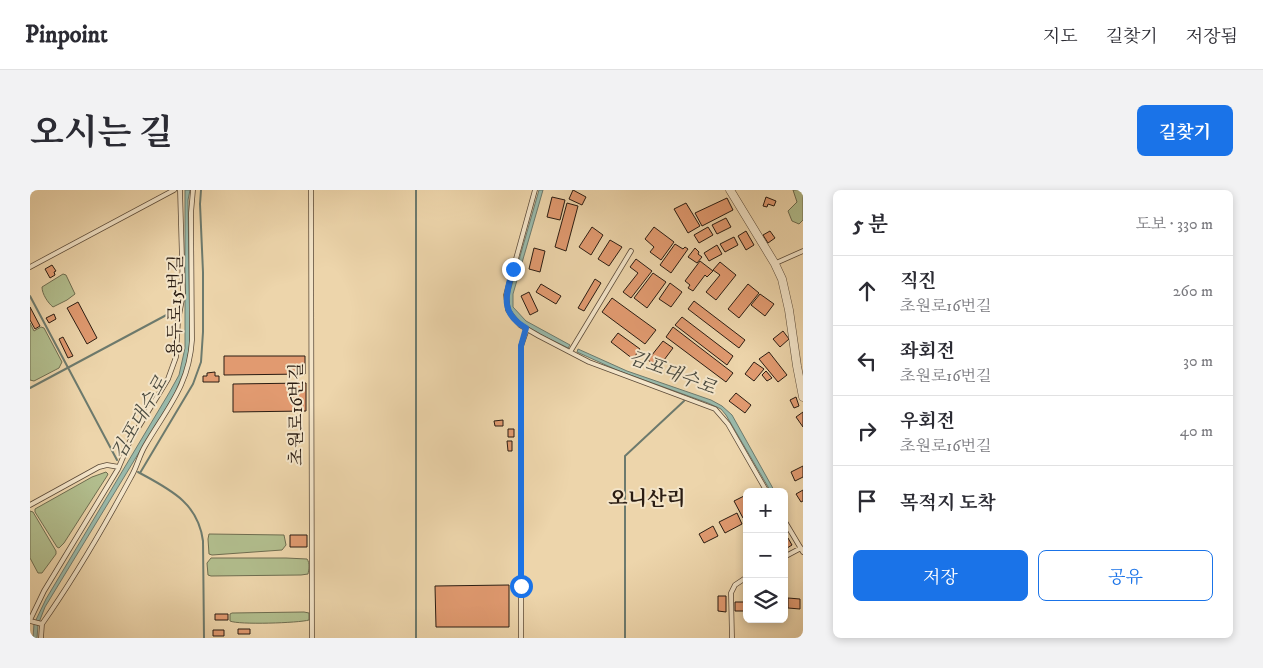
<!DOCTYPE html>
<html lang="ko">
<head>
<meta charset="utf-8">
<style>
  body { margin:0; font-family:"IM FELL DW Pica","Noto Serif KR",serif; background:#f2f2f3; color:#2b2b33 }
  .controls { position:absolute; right:15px; bottom:15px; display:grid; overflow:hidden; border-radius:8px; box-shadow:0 2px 8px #0003 }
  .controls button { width:45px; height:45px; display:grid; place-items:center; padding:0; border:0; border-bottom:1px solid #e1e1e2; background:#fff; color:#2b2b33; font:25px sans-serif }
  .stop { position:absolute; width:15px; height:15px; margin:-11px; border:4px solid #1a73e8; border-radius:50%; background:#fff }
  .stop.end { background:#1a73e8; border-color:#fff; box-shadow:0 1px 5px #0008 }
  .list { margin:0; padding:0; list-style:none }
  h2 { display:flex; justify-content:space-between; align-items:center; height:65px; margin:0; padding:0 20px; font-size:21px }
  h2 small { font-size:16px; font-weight:400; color:#7c7c81 }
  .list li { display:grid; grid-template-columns:32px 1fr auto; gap:15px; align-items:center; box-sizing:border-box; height:70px; padding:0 20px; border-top:1px solid #e1e1e2 }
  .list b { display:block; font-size:19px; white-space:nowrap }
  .list p { margin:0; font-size:16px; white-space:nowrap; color:#7c7c81 }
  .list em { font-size:16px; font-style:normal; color:#7c7c81 }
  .actions { display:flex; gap:10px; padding:15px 20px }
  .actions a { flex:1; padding:11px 0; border:1px solid #1a73e8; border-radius:8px; text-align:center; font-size:18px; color:#1a73e8 }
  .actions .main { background:#1a73e8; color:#fff }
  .icon { flex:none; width:28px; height:28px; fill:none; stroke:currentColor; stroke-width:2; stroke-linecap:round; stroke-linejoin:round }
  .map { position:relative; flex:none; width:773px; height:448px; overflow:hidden; border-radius:8px }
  header { display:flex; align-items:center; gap:30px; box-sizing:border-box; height:70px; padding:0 25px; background:#fff; border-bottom:1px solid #e1e1e2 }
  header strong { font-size:24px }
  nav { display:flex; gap:28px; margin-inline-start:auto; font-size:18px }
  .intro { display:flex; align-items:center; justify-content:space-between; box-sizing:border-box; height:120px; padding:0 30px }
  h1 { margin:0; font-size:35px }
  .button { padding:12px 22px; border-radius:8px; background:#1a73e8; color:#fff; font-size:18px; font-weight:700 }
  main { display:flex; gap:30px; padding:0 30px }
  aside { flex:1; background:#fff; border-radius:8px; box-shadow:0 2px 8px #0003 }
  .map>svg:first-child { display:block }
  .green { fill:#b2be8e; stroke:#6e6d50 }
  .water { fill:#99b9aa; stroke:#6d7a6d }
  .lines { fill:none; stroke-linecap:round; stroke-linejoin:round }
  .stream { stroke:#6d7a6d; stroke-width:2 }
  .building { fill:#e19a70; stroke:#2a1c12 }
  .service-casing { stroke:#5b4a38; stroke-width:5.5 }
  .minor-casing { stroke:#5b4a38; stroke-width:9 }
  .service { stroke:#f3e4c8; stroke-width:4 }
  .minor { stroke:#f3e4c8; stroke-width:8 }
  .route { stroke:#1a73e8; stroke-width:6 }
  .labels { text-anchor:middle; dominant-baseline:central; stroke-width:4; stroke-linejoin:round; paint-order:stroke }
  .street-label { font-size:18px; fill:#2a1c12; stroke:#f3e4c8 }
  .water-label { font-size:19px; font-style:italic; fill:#4b4b40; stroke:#f3e4c8 }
  .quarter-label { font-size:20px; font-weight:bold; fill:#2a1c12; stroke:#f3e4c8 }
</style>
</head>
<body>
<header>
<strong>Pinpoint</strong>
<nav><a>지도</a><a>길찾기</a><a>저장됨</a></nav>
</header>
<div class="intro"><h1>오시는 길</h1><a class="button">길찾기</a></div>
<main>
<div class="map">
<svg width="773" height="448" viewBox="0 0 773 448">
  <rect width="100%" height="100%" fill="#edd5ab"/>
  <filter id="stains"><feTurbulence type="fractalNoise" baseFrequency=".004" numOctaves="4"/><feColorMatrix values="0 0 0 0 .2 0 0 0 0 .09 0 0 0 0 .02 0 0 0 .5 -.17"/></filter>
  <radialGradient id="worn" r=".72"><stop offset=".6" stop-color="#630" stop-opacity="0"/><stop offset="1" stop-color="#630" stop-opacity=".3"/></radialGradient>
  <path class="green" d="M763 0H773V30L769 34 762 31 758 21 767 12Z
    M33 84 36 85 45 104 37 110 23 117C18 113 12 104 12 97Z
    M0 133 4 141 11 137 14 138 32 172 29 178 4 191 0 190Z
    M76 282 78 284 77 286 34 353 29 358 27 357 5 322V319L62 287Z
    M0 321 3 322 26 361V364L12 383H8L0 368Z
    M179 344 254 345 256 355 252 360 182 365 179 364 178 349Z
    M181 368H256L277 369C280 373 279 379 278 384L271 385 181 386 178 385 177 373Z
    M274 422 279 423V430C269 433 208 435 200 431V424L202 423Z"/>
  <path class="water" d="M155 0H160L158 10 160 151 157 175 144 205 15 417 8 435 7 448H3L4 434 16 409 139 203 149 185 155 158Z
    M509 0H513L483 104V117L496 131 540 155 538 158C523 150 489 137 481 121 478 116 479 110 479 105Z
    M548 159 597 181 681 210 692 216 702 225 745 302H741L696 225 691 219 678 213 589 181 547 162Z"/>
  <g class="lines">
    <path class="stream" d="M386 0V448
      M0 106 87 270
      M0 198 142 122
      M108 282C139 299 168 312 173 351L174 448
      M110 283 163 194 171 172 173 142V82L170 14 171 0
      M595 448V266L654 211"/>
  </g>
  <path class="building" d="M543 0 556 7 552 15 539 9Z
    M522 7 535 10 530 30 517 27Z
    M736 7 746 11 744 16 738 14 737 17 733 16Z
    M697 8 703 20 672 36 665 23Z
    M537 13 548 16 536 61 525 57Z
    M656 13 670 36 658 43 644 19Z
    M696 28 701 37 687 44 682 35Z
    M562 37 573 45 561 65 549 57Z
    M624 37 644 52 631 70 620 62 624 57 615 49Z
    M678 37 683 45 669 53 664 45Z
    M716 41 724 55 716 60 708 46Z
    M740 41 745 48 738 53 733 45Z
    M704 47 708 55 695 62 690 54Z
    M580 50 592 57 579 76 568 69Z
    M645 54 653 59 655 57 658 59 641 83 630 75Z
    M687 55 692 64 679 71 674 63Z
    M504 58 515 61 510 82 499 79Z
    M665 58 669 62 668 64 672 67 667 73 658 67Z
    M606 69 622 81 601 108 593 102 608 83 600 77Z
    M670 71 683 81 677 87 675 85 663 101 658 98 660 95 655 91Z
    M690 72 706 85 686 110 676 102 690 85 683 80Z
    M22 75 26 81 24 82 25 85 20 88 15 79Z
    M623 83 636 92 617 118 604 108Z
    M565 89 571 93 554 121 548 118Z
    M640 93 652 102 641 117 629 109Z
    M511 94 531 106 526 114 506 102Z
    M718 94 729 103 709 128 698 119Z
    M499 102 508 121 500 125 491 106Z
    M730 104 744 114 735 126 721 115Z
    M582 108 626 140 615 154 572 122Z
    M664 111 715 150 709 158 658 119Z
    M48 112 67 148 57 154 37 118Z
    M0 117 10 136 5 139 0 130Z
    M24 124 26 129 19 133 16 128Z
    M652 127 703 166 697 175 645 135Z
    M643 137 703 183 696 192 636 147Z
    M753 141 759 149 750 157 743 149Z
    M588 143 610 159 603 169 581 152Z
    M33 147 43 166 38 168 29 149Z
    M633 151 643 158 628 178 618 170Z
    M739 162 757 185 748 192 729 169Z
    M194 166H275V184L194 185Z
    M724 172 734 179 724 191 715 184Z
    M736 181 742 188 737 191 732 185Z
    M185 182V186H189V192H173V186H177V183Z
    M276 193V221L203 222V194Z
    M706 203 721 215 715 223 699 211Z
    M766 207 769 216 764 218 760 210Z
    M773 222V237L766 227Z
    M473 230V236H465L464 231Z
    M478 239H484V247H478Z
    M477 251H482V261H478Z
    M773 276V287L765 291 761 282Z
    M773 300V311L771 312 766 304Z
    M714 306 717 312V326L713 328 704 311Z
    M707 323 712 334 695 343 689 332Z
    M683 336 688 346 674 353 669 344Z
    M260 345H277V357H260Z
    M758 348 762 355 754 360V350Z
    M479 395V437H406L405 396Z
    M688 406H696V422L688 421Z
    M758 408 770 409V419L758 418Z
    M705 412H714V421H705Z
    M185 424H198V430H185Z
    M208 439H220V444H208Z
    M183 440H194V446H183Z"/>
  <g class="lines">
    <g class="service-casing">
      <path id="service" d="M281 0 282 448
        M505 0 476 105 478 120 483 127 490 135 509 146 559 172 685 219 698 234 737 302
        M746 73 773 61
        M0 77 144 0
        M540 162 601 61
        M0 315 69 277 77 275 89 277
        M754 330 773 362
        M754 367 771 358
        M0 430 14 401 88 279 100 251 138 189 146 167 148 131 153 104 150 0
        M0 431 12 434 11 448
        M12 434C45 387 74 337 101 287 107 277 109 266 115 256 137 218 159 196 162 150L161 23 163 0
        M491 448V156L497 139
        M702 448 701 403 705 395 717 387"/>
    </g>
    <g class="minor-casing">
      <path id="minor" d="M700 0 745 74 752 89 759 120 767 176 773 207"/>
    </g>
    <use href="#service" class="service"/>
    <use href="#minor" class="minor"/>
  </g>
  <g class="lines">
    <path class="route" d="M483 79C476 104 469 123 496 138L491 156V396"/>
  </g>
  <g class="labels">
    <g class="street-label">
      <text transform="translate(146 116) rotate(-89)">용두로15번길</text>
      <text transform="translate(267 224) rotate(-90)">초원로16번길</text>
    </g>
    <g class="water-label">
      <text transform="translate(642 183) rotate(21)">김포대수로</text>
      <text transform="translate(110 228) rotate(-60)">김포대수로</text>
    </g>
    <g class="quarter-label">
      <text x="617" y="309">오니산리</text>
    </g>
  </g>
  <rect width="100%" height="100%" filter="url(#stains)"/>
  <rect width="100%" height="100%" fill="url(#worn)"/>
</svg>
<div class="controls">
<button>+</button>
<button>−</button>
<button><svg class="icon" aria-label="layers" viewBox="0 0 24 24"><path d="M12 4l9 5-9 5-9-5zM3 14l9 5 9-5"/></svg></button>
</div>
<div class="stop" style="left:491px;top:396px"></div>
<div class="stop end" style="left:483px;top:79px"></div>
</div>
<aside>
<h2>5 분<small>도보 · 330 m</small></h2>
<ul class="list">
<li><svg class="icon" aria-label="ahead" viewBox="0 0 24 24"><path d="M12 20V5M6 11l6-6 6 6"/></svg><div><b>직진</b><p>초원로16번길</p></div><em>260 m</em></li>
<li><svg class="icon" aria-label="left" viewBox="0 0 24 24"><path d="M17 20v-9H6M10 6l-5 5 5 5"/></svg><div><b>좌회전</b><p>초원로16번길</p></div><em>30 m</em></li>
<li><svg class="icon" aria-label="right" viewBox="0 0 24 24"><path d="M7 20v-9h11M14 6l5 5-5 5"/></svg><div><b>우회전</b><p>초원로16번길</p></div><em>40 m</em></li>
<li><svg class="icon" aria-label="arrive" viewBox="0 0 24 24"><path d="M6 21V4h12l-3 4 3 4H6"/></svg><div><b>목적지 도착</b></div></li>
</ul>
<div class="actions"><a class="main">저장</a><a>공유</a></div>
</aside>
</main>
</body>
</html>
